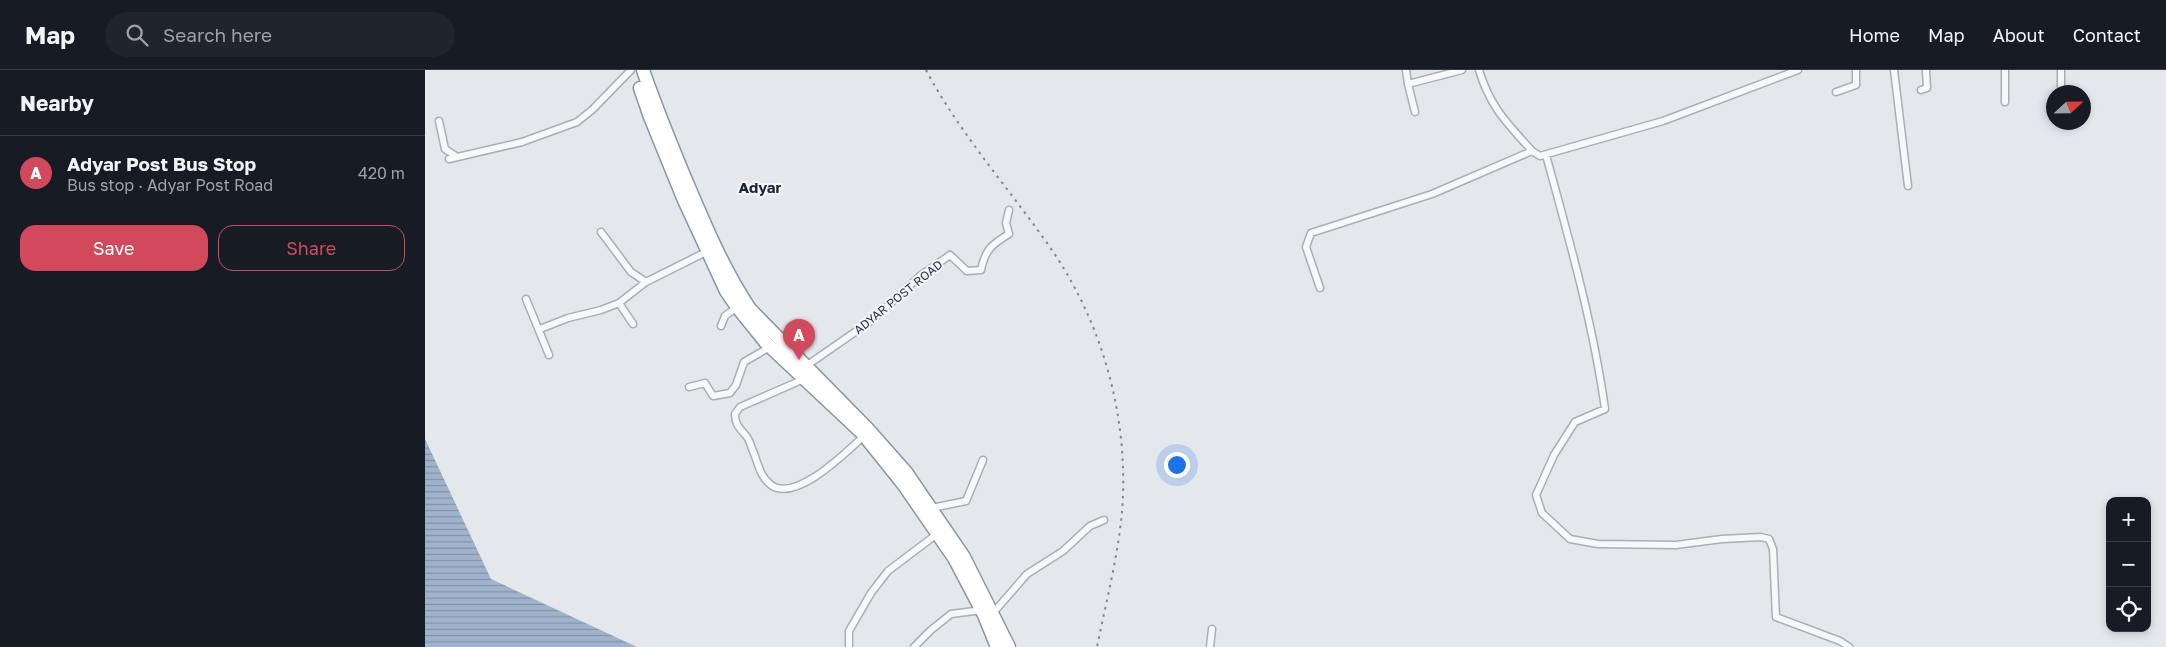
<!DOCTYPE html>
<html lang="en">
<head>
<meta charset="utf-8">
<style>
  body { margin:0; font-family:"Golos Text",sans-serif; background:#20242c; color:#f1f3f6 }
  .controls { position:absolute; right:15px; bottom:15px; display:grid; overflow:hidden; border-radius:10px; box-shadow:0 2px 8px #0003 }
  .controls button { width:45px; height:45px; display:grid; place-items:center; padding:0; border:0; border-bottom:1px solid #363941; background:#171b24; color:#f1f3f6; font:25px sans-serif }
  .compass { position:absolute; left:1621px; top:15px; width:45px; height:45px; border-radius:50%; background:#171b24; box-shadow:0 2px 8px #0003; rotate:68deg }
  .you { position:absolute; left:751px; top:394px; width:18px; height:18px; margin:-12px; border:4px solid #fff; border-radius:50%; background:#1a73e8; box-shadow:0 0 0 8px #1a73e833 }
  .badge { display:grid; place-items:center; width:32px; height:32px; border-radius:50%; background:#d1495b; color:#fff; font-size:16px; font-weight:700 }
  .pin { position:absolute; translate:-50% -41px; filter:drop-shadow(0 1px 2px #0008) }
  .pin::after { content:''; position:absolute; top:26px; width:18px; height:15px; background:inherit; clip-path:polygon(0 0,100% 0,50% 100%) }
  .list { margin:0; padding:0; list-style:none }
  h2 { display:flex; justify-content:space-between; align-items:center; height:65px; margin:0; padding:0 20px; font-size:21px }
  h2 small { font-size:16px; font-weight:400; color:#9ea1a6 }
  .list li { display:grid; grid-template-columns:32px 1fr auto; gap:15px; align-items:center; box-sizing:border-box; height:75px; padding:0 20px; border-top:1px solid #363941 }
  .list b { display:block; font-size:19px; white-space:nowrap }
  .list p { margin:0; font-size:16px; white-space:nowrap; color:#9ea1a6 }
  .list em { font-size:16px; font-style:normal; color:#9ea1a6 }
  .actions { display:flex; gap:10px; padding:15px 20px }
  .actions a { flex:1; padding:11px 0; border:1px solid #d1495b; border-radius:15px; text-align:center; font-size:18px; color:#d1495b }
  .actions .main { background:#d1495b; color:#fff }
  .icon { flex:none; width:28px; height:28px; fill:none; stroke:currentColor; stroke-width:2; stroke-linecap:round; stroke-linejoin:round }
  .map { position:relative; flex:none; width:1741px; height:577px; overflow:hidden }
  header { display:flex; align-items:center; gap:30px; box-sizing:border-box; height:70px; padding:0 25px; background:#171b24; border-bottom:1px solid #363941 }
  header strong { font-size:24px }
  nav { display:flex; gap:28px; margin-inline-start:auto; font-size:18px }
  .search { width:350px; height:45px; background:#20242c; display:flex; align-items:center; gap:12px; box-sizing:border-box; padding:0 18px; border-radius:28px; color:#9ea1a6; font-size:19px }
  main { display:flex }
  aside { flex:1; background:#171b24 }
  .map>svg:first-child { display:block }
  .water { fill:url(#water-rules) }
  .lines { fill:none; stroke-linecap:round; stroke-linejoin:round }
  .street-casing { stroke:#a9aeb7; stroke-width:9 }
  .highway-casing { stroke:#8b94a3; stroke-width:15 }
  .street { stroke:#f7f8fa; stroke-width:6 }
  .highway { stroke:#fff; stroke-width:12 }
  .rail { stroke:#7d8696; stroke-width:2; stroke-dasharray:2.5 5; stroke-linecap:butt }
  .labels { text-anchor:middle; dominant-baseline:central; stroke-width:4; stroke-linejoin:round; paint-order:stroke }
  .street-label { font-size:12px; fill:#2b3445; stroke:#f4f6f9 }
  .quarter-label { font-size:15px; font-weight:bold; fill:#1d2536; stroke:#f4f6f9 }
</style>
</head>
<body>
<header>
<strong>Map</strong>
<div class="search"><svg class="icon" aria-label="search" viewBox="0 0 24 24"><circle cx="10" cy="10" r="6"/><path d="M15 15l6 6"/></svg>Search here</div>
<nav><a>Home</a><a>Map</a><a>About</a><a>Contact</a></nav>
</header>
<main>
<aside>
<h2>Nearby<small></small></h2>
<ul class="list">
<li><span class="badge">A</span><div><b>Adyar Post Bus Stop</b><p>Bus stop · Adyar Post Road</p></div><em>420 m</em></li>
</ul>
<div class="actions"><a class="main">Save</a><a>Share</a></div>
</aside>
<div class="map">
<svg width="1741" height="577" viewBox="0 0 1741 577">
  <defs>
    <pattern id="water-rules" width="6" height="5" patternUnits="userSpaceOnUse" patternTransform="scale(1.25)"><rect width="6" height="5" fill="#9fb4cc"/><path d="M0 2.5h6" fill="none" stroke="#8293a7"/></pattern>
  </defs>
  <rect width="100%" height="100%" fill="#e4e7ec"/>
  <path class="water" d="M0 369 66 509 212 577H0Z"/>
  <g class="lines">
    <g class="street-casing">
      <path id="street" d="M981 0 983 14 1037 0
        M1054 0C1065 37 1082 53 1107 81L1115 86 1238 51 1373 0
        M1469 0 1483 116
        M1580 0V32
        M983 14 990 42
        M1636 16V0
        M1496 20 1502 18 1501 0
        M1411 22 1431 15V0
        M14 51 20 79 32 87
        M1121 85C1144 169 1168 253 1180 339L1150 352 1129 385 1111 425 1117 443 1145 469 1173 474 1251 475 1297 469 1336 467 1344 469 1348 479 1351 547 1415 571 1424 577
        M24 89 97 72 152 52 167 40 206 0
        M176 162 206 202 221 212
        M895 218 881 177 886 163 1007 124 1107 81
        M101 229 124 285
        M194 233 208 254
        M296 256 300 246 312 237
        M115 259 143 248 176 240 194 233 221 212 283 181
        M381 296 446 251 495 206 525 185 542 201 556 200C560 180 567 174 584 164L581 153 584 140
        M379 309 315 337 310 344C310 356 316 359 322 367 325 371 326 377 328 381 333 393 335 407 346 415 371 433 421 382 439 366
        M264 317 280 313 288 326 305 323 311 315 319 292 345 277
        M507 438 541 431 558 390
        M568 543 602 504 638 481 665 456 679 450
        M424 577V561L446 523 463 501 512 464
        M489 577 506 560 526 544 557 540
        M785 577 787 559"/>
    </g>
    <g class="highway-casing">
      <path id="highway" d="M218 0C230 35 244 69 258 103 278 150 297 197 325 239L442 358 481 402 539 487 584 577
        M215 18 225 47 258 128 301 221 312 237 341 273 437 363 478 414 529 488 559 545 572 577"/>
    </g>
    <use href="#street" class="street"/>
    <use href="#highway" class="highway"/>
    <path class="rail" d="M501 0C534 62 581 115 622 173 674 246 701 335 698 425 696 476 682 527 672 577"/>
  </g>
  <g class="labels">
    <g class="street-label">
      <text transform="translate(473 227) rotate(-39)">ADYAR POST ROAD</text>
    </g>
    <g class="quarter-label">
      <text x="335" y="117">Adyar</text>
    </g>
  </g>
</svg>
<div class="controls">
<button>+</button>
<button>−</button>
<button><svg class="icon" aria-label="locate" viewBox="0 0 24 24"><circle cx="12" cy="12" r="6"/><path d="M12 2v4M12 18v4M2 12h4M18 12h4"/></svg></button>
</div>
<svg class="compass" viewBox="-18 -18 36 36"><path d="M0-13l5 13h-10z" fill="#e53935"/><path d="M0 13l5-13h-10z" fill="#9ea1a6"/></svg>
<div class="you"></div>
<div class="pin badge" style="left:374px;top:290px">A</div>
</div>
</main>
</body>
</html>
